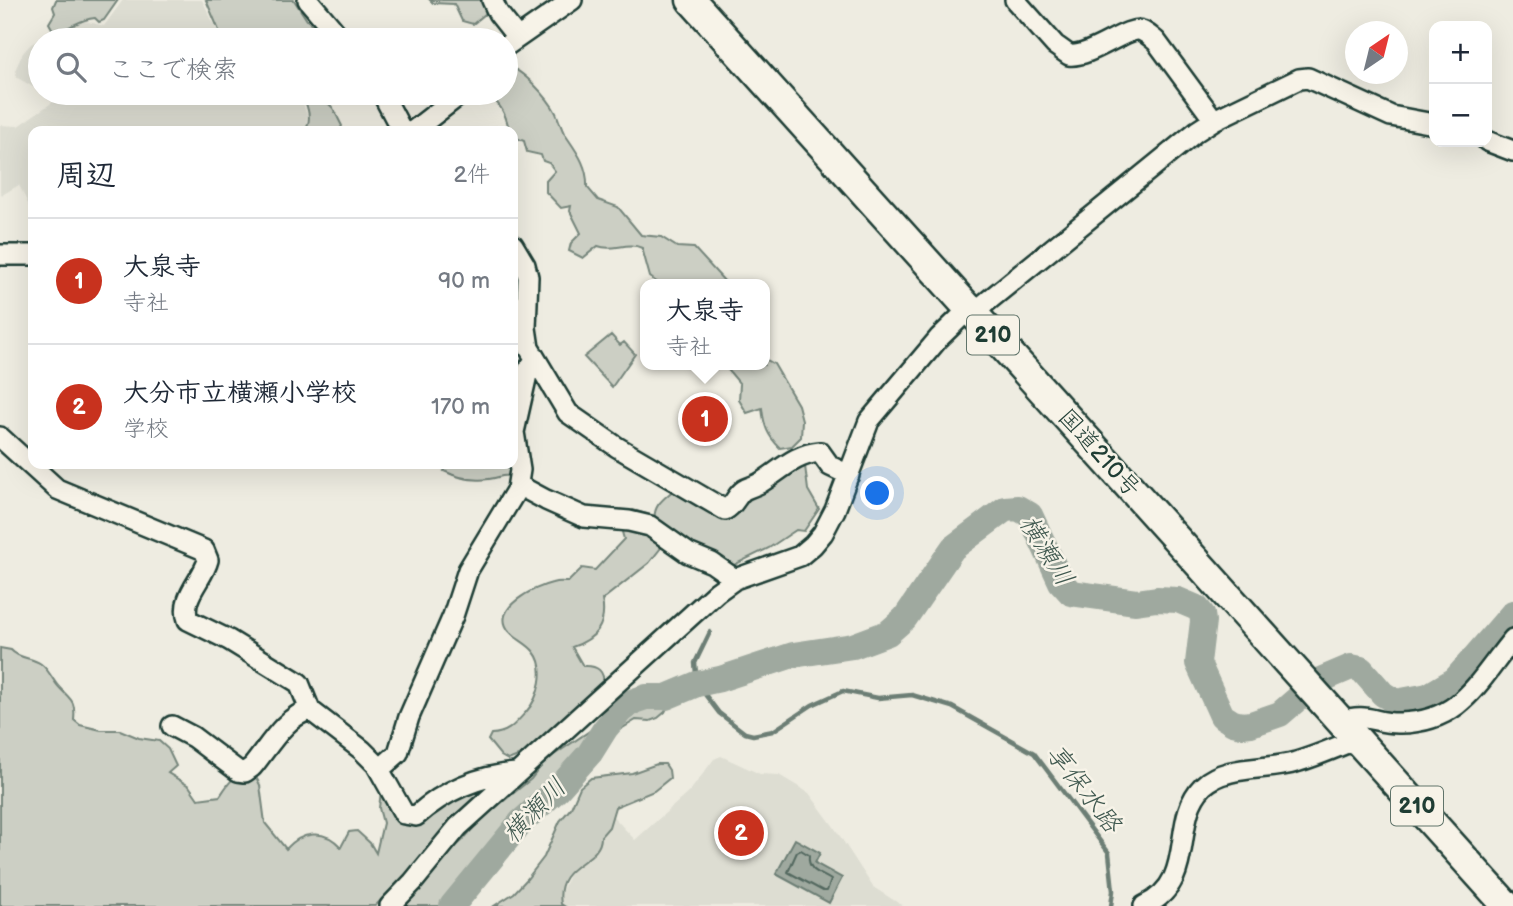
<!DOCTYPE html>
<html lang="ja">
<head>
<meta charset="utf-8">
<style>
  body { margin:0; font-family:"Balsamiq Sans","Klee One",sans-serif; background:#f2f2f3; color:#1f2937 }
  .controls { position:absolute; right:21px; top:21px; display:grid; overflow:hidden; border-radius:14px; box-shadow:0 7px 28px #0002 }
  .controls button { width:63px; height:63px; display:grid; place-items:center; padding:0; border:0; border-bottom:2px solid #e0e1e3; background:#fff; color:#1f2937; font:35px sans-serif }
  .compass { position:absolute; left:1345px; top:21px; width:63px; height:63px; border-radius:50%; background:#fff; box-shadow:0 7px 28px #0002; rotate:35deg }
  .you { position:absolute; left:878px; top:494px; width:24px; height:24px; margin:-18px; border:5px solid #fff; border-radius:50%; background:#1a73e8; box-shadow:0 0 0 10px #1a73e833 }
  .badge { display:grid; place-items:center; width:46px; height:46px; border-radius:50%; background:#c8321e; color:#fff; font-size:23px; font-weight:700 }
  .pin { position:absolute; translate:-50% -50%; border:4px solid #fff; box-shadow:0 2px 7px #0006 }
  .popup { position:absolute; left:640px; top:279px; width:130px; height:91px; box-sizing:border-box; display:grid; place-content:center; border-radius:14px; background:#fff; filter:drop-shadow(0 2px 5px #0005); font-size:23px; white-space:nowrap; color:#747a83 }
  .popup b { font-size:26px; color:#1f2937 }
  .popup::after { content:''; position:absolute; left:50%; top:100%; margin-left:-14px; border:14px solid transparent; border-top-color:#fff }
  .list { margin:0; padding:0; list-style:none }
  h2 { display:flex; justify-content:space-between; align-items:center; height:91px; margin:0; padding:0 28px; font-size:30px }
  h2 small { font-size:23px; font-weight:400; color:#747a83 }
  .list li { display:grid; grid-template-columns:46px 1fr auto; gap:21px; align-items:center; box-sizing:border-box; height:126px; padding:0 28px; border-top:2px solid #e0e1e3 }
  .list b { display:block; font-size:26px; white-space:nowrap }
  .list p { margin:0; font-size:23px; white-space:nowrap; color:#747a83 }
  .list em { font-size:23px; font-style:normal; color:#747a83 }
  .icon { flex:none; width:38px; height:38px; fill:none; stroke:currentColor; stroke-width:2; stroke-linecap:round; stroke-linejoin:round }
  .map { position:relative; flex:none; width:1513px; height:906px; overflow:hidden }
  .search { position:absolute; background:#fff; box-shadow:0 7px 28px #0002; left:28px; top:28px; width:490px; height:77px; display:flex; align-items:center; gap:18px; box-sizing:border-box; padding:0 24px; border-radius:38px; color:#747a83; font-size:26px }
  .panel { position:absolute; background:#fff; box-shadow:0 7px 28px #0002; left:28px; top:126px; width:490px; height:343px; border-radius:14px }
  .map>svg:first-child { display:block }
  .built { fill:#ddddd2 }
  .green { fill:#cccfc4; stroke:#76867c; stroke-width:2 }
  .water { fill:#9fa99f; stroke:#6c7e74; stroke-width:2 }
  .lines { fill:none; stroke-linecap:round; stroke-linejoin:round }
  .shore { stroke:#52685f; stroke-width:2 }
  .stream { stroke:#6c7e74; stroke-width:4.5 }
  .river { stroke:#9fa99f; stroke-width:26 }
  .minor-casing { stroke:#1f3d34; stroke-width:24 }
  .highway-casing { stroke:#1f3d34; stroke-width:33 }
  .minor { stroke:#f7f3e8; stroke-width:19 }
  .highway { stroke:#f7f3e8; stroke-width:28 }
  .labels { text-anchor:middle; dominant-baseline:central; stroke-width:5; stroke-linejoin:round; paint-order:stroke }
  .shield { fill:#f7f3e8; stroke:#60746a; stroke-width:2 }
  .shield-label { font-size:23px; font-weight:bold; fill:#1f3d34 }
  .street-label { font-size:24px; fill:#1f3d34; stroke:#f7f3e8 }
  .water-label { font-size:26px; font-style:italic; fill:#3f584f; stroke:#f7f3e8 }
</style>
</head>
<body>
<div class="map">
<svg width="1513" height="906" viewBox="0 0 1513 906">
  <rect width="100%" height="100%" fill="#eeece1"/>
  <filter id="ink" filterUnits="userSpaceOnUse"><feTurbulence type="fractalNoise" baseFrequency=".0143" numOctaves="2"/><feDisplacementMap in="SourceGraphic" scale="14" xChannelSelector="R" yChannelSelector="G"/><feConvolveMatrix kernelMatrix="1 2 1 2 8 2 1 2 1" color-interpolation-filters="sRGB"/></filter>
  <g filter="url(#ink)">
    <path class="built" d="M123 0H202L222 40H40V91L16 77V68L23 53 31 44 77 19 104 26Z
      M43 93H295L303 103 307 116 306 126 301 131H33V214L19 185 2 195 0 191V125L18 126 56 100Z
      M721 756 760 774 779 775 809 793 834 827 873 887 903 906H555L585 840 611 814 635 840 690 791 714 759Z"/>
    <path class="green" d="M56 0H118L104 20 99 22 95 18C77 19 69 31 54 32L49 23 55 13 53 7Z
      M206 0H294L307 20 331 40H255L251 36 246 40H223Z
      M430 0H492L485 14 473 24 462 21 454 4 433 3Z
      M506 66C522 68 549 99 556 113 559 120 561 127 564 133 576 151 588 165 587 187L598 200 618 207 641 235 661 237 677 247 694 248 727 284H659L650 277 642 248C627 241 613 252 598 246L583 258 569 251 571 243 581 233 570 211 571 206 561 208 546 192V181L555 171 549 163 543 161 541 155 527 152 524 141 514 137 513 131 509 130C506 113 500 105 488 93H506Z
      M302 93H311L315 100 326 101 333 108 342 126 339 131H305C313 118 307 106 302 93Z
      M611 335 620 345 624 342 635 354 612 387 584 357Z
      M765 359 774 364 798 405 802 420 801 437 792 446 780 448C767 435 764 426 762 408L747 413 739 400 740 384 724 365H764Z
      M804 458 808 490 819 509 804 531 796 530 769 548 732 566 696 552 655 521C652 505 665 498 676 488L721 512Z
      M449 464H513L517 479C503 473 503 477 489 479 474 481 458 478 444 471Z
      M633 510 647 514 664 544 649 563 602 600C607 625 596 639 572 647L583 666C598 665 604 671 604 685 577 710 543 749 508 760L501 756 488 740 491 734C508 734 515 724 526 712 539 698 547 668 534 652 527 643 515 639 509 631 490 608 535 587 552 583 558 581 563 582 568 582L582 568 595 570 624 539C619 524 620 520 633 510Z
      M0 648 11 650C19 659 31 657 41 664 49 670 52 679 58 686 70 700 76 699 74 720L80 725 101 730H120L139 738 159 741 168 749 176 766 168 773 189 786 198 799 220 796C231 779 234 773 255 775L260 785 265 823 286 849C301 832 324 828 341 847L349 832 357 831 370 843 376 853 383 823 379 808 381 791 422 823 456 798 484 786 482 792 430 850 423 853 419 863 375 906H0Z
      M659 700H665L668 706 665 712 658 718 650 721 636 720 603 740 570 777 515 825 497 850 469 877 448 906H405L447 854 462 841 479 821 531 779 545 761 612 716 646 702Z
      M657 764H665L669 770 670 778 654 791 615 807 609 827 601 836C602 865 554 861 561 904L564 906H494L514 893 527 879 544 857 560 821 571 808 580 787 591 778 632 773Z"/>
    <path class="water" d="M795 839 820 853 815 863 842 878 829 903 776 874Z"/>
    <g class="lines">
      <path class="shore" d="M801 850 809 855C807 871 820 873 831 880L827 891H823L788 872 797 852Z"/>
      <path class="stream" d="M710 632 695 663 697 684 719 713 745 733 753 735 773 731 812 705 843 691 878 698 912 695 952 707 1034 753 1109 853 1113 891 1111 906"/>
      <path class="river" d="M452 906 521 822 559 788 590 753 605 729 621 710 634 701 646 697H666L697 684 720 679 793 655 853 646 888 633 905 618 953 548 1005 509 1018 508 1030 515 1061 582 1071 593 1136 602 1157 599 1178 600 1197 608 1202 614 1203 621 1198 663 1222 716 1233 723 1242 725 1251 724 1280 714 1318 681 1351 667 1361 669 1383 694 1396 702 1428 696 1455 680 1513 613"/>
      <g class="minor-casing">
        <path id="minor" d="M308 0 342 40
          M492 0 498 13 517 37
          M1015 0 1055 45 1069 55C1091 58 1128 25 1142 31 1147 33 1152 38 1156 41L1214 120
          M506 46 572 0
          M382 93 402 131
          M413 131 462 93
          M1487 141 1513 151
          M513 245 525 265 528 277 526 328 529 348 568 413 617 447 725 510C735 505 736 495 744 490 749 487 755 486 760 483 781 470 795 454 820 452L830 466 849 475
          M0 255H33
          M973 313 1197 131 1214 120 1299 79 1308 78 1391 116 1434 124
          M0 437 57 489 204 550 208 560C203 580 180 597 188 620L229 640 299 683 310 710 362 750 376 764 404 814 416 816C444 791 478 776 516 773
          M518 485 546 500 584 517 629 521 650 526 688 553 712 563 735 579
          M1341 721C1368 712 1375 724 1400 723 1462 722 1478 681 1513 639
          M172 726 193 737 238 771 245 772 252 767C268 748 285 716 310 710
          M380 769 398 753 409 717 453 616 468 570 517 489 520 470 514 432 528 370 535 360
          M390 906 413 882 458 827 717 592 735 579 800 556 813 545 823 533 835 510 869 421 939 338 969 309
          M1144 906C1199 881 1169 820 1203 786 1226 764 1268 771 1296 762 1317 756 1337 747 1357 739"/>
      </g>
      <g class="highway-casing">
        <path id="highway" d="M691 0 1507 906"/>
      </g>
      <use href="#minor" class="minor"/>
      <use href="#highway" class="highway"/>
    </g>
  </g>
  <g class="labels">
    <g class="shield">
      <rect x="967" y="315.5" width="52" height="39" rx="5"/>
      <rect x="1391" y="786.5" width="52" height="39" rx="5"/>
    </g>
    <g class="shield-label">
      <text x="993" y="335">210</text>
      <text x="1417" y="806">210</text>
    </g>
    <g class="street-label">
      <text transform="translate(1099 453) rotate(48)">国道210号</text>
    </g>
    <g class="water-label">
      <text transform="translate(1046 551) rotate(58)">横瀬川</text>
      <text transform="translate(1083 789) rotate(52)">享保水路</text>
      <text transform="translate(535 811) rotate(-46)">横瀬川</text>
    </g>
  </g>
</svg>
<div class="controls">
<button>+</button>
<button>−</button>
</div>
<svg class="compass" viewBox="-18 -18 36 36"><path d="M0-13l5 13h-10z" fill="#e53935"/><path d="M0 13l5-13h-10z" fill="#747a83"/></svg>
<div class="you"></div>
<div class="pin badge" style="left:705px;top:419px">1</div>
<div class="popup"><b>大泉寺</b>寺社</div>
<div class="pin badge" style="left:741px;top:833px">2</div>
<div class="search"><svg class="icon" aria-label="search" viewBox="0 0 24 24"><circle cx="10" cy="10" r="6"/><path d="M15 15l6 6"/></svg>ここで検索</div>
<section class="panel">
<h2>周辺<small>2件</small></h2>
<ul class="list">
<li><span class="badge">1</span><div><b>大泉寺</b><p>寺社</p></div><em>90 m</em></li>
<li><span class="badge">2</span><div><b>大分市立横瀬小学校</b><p>学校</p></div><em>170 m</em></li>
</ul>
</section>
</div>
</body>
</html>
